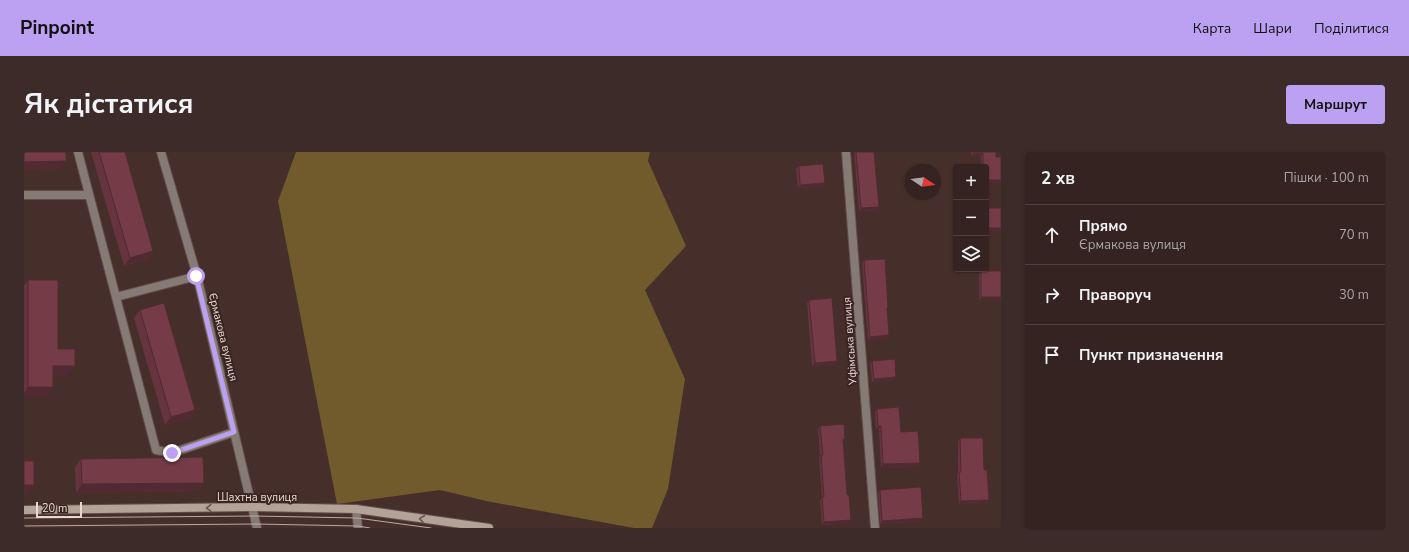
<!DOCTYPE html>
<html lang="uk">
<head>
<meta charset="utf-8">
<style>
  body { margin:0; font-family:"Nunito Sans",sans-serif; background:#3c2b29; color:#f1f3f6 }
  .controls { position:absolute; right:12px; top:12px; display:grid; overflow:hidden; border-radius:4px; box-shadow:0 1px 3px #0004 }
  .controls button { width:36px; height:36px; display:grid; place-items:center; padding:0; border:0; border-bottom:1px solid #4e403e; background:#342320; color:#f1f3f6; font:20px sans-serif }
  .compass { position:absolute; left:881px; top:12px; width:36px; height:36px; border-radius:50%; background:#342320; box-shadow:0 1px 3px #0004; rotate:103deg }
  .scale { position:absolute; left:12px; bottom:10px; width:46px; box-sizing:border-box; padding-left:4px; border:2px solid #e8d8d5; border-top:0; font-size:11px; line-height:14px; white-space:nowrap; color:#e8d8d5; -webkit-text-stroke:3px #3b2520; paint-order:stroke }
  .stop { position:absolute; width:12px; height:12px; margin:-9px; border:3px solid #bca0f2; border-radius:50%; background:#fff }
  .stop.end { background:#bca0f2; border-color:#fff; box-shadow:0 1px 4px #0008 }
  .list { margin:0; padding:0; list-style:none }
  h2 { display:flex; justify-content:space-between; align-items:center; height:52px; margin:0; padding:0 16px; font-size:17px }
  h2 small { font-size:13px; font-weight:400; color:#a9a4a5 }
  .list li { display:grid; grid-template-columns:26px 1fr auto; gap:12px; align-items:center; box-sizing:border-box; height:60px; padding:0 16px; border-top:1px solid #4e403e }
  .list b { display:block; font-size:15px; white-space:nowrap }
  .list p { margin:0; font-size:13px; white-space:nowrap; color:#a9a4a5 }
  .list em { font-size:13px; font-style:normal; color:#a9a4a5 }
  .icon { flex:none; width:22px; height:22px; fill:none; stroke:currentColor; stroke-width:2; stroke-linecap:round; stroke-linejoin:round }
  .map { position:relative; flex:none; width:977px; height:376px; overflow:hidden; border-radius:4px }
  header { display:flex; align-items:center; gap:24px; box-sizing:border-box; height:56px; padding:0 20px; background:#bca0f2; color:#111 }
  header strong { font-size:19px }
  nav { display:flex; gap:22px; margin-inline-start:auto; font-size:14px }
  .intro { display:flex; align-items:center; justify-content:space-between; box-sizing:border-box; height:96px; padding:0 24px }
  h1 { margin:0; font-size:28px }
  .button { padding:10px 18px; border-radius:4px; background:#bca0f2; color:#111; font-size:14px; font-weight:700 }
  main { display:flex; gap:24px; padding:0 24px }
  aside { flex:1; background:#342320; border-radius:4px; box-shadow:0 1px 3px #0004 }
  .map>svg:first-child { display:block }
  .green { fill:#715a2c }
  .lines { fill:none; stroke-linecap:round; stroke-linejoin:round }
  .street-casing { stroke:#634d49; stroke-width:10 }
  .secondary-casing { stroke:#634d49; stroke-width:10 }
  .street { stroke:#857b74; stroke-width:8 }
  .secondary { stroke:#b2a297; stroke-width:8 }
  .tram { stroke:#bba9a6; stroke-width:1 }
  .wall { fill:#65343e }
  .shaded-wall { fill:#522a32 }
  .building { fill:#753c48; stroke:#522a32 }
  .oneway { stroke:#6b5750 }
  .route { stroke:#bca0f2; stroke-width:5 }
  .labels { text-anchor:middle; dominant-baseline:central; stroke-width:4; stroke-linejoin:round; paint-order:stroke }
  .street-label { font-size:11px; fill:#e8d8d5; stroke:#3b2520 }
</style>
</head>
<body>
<header>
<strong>Pinpoint</strong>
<nav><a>Карта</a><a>Шари</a><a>Поділитися</a></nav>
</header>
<div class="intro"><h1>Як дістатися</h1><a class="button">Маршрут</a></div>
<main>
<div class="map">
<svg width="977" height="376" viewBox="0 0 977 376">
  <rect width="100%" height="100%" fill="#462f2a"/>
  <path class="green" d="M272 0H626L624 9 662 94 621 138 661 227 644 337 628 376H610L462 349 416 338 313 352 254 49Z"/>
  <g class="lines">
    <g class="street-casing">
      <path id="street" d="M54 0 132 298 148 301 210 280
        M137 0 173 124 233 376
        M822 0 851 376
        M0 43H65
        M92 145 173 124
        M332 357 334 376"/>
    </g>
    <g class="secondary-casing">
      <path id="secondary" d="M0 358 228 355 332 357 465 376"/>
    </g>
    <use href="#street" class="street"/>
    <use href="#secondary" class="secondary"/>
    <path class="tram" d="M0 366 231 364 333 366 407 376
      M0 374 232 372 334 374 346 376"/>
  </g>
  <path class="wall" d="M67 0H101L129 99 124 107 100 114Z
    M830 0H850L853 58 835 59Z
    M947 0H972V5H977V31H962V15H957V4H947Z
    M775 14 801 31 799 34 774 36 772 17Z
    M840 108 863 157V186L844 188 838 111Z
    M957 119H977V148H955V122Z
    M4 128 34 197 44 224H29L21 245H0V134Z
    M785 148 813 209 811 212 788 214 783 151Z
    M116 158 171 258 166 266 141 273 110 166Z
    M848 209 872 225 870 228 848 230 846 212Z
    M853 257 877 280 896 311 894 314 857 315 855 277H852L851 260Z
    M796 274 819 290 825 371 798 373 796 348 798 345 795 306 796 304 794 277Z
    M936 286 960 318 965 348 963 351 935 352 933 323 934 320V289Z
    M57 307 180 331 174 339 52 341 51 315Z
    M856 338 899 366 897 369 856 372 854 341Z"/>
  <path class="shaded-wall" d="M949 1H959L957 4H947Z
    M42 9 36 17 0 18V10Z
    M962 28H977V31H962Z
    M801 31 799 34 774 36 776 33Z
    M855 55 853 58 835 59 837 56Z
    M962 76H977V79H962Z
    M129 99 124 107 100 114 106 106Z
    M957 145H977V148H955Z
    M865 183 863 186 844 188 846 185Z
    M813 209 811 212 788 214 791 211Z
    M29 214H51L44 224H22Z
    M872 225 870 228 848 230 850 227Z
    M4 235H29L21 245H0V241Z
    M171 258 166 266 141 273 147 265Z
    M854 274H857L855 277H852Z
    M896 311 894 314 857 315 859 312Z
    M180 331 174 339 52 341 58 332Z
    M0 333H10L4 341H0Z
    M965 348 963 351 935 352 937 349Z
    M899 366 897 369 856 372 858 369Z
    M827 368 825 371 798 373 800 370Z"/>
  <path class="building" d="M0 0H42V9L0 10Z
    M75 0H101L129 99 106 106Z
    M832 0H850L855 55 837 56Z
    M949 0H972V5H977V28H962V15H959V1H949Z
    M799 12 801 31 776 33 775 14Z
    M962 56H977V76H962Z
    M861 107 864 155 863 156 865 183 846 185 840 108Z
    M957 119H977V145H957Z
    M4 128H34V197H51V214H29V235H4Z
    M808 146 813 209 791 211 785 148Z
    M140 151 171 258 147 265 116 158Z
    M871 207 872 225 850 227 848 209Z
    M875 255 877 280 894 279 896 311 859 312 857 274H854L853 257Z
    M820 272 821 287H819L823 343H825L827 368 800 370 798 345H800L797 303H799L796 274Z
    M936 286H959L960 318H963L965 348 937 349 935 320H937Z
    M179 305 180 331 58 332 57 307Z
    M0 309H10V333H0Z
    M897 335 899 366 858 369 856 338Z"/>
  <defs><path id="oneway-chevron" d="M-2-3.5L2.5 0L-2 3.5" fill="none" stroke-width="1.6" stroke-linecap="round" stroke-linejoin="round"/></defs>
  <g class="oneway">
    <use href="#oneway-chevron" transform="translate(185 356) rotate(179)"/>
    <use href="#oneway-chevron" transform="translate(398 367) rotate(-172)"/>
  </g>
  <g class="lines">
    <path class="route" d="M148 301 210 280 172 124"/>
  </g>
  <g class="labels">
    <g class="street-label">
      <text transform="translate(199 185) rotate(76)">Єрмакова вулиця</text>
      <text transform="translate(826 189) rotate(-94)">Уфімська вулиця</text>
      <text x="233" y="345">Шахтна вулиця</text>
    </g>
  </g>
</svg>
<div class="controls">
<button>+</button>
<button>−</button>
<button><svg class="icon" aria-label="layers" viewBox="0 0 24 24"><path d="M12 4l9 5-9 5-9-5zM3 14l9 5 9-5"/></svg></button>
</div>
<svg class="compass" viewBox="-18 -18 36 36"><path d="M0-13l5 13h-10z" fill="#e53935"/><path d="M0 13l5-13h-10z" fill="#a9a4a5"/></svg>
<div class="scale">20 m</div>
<div class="stop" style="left:172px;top:124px"></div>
<div class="stop end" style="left:148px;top:301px"></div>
</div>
<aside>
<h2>2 хв<small>Пішки · 100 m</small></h2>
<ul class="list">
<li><svg class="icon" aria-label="ahead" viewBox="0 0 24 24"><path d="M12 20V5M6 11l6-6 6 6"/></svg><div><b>Прямо</b><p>Єрмакова вулиця</p></div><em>70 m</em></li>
<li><svg class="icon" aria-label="right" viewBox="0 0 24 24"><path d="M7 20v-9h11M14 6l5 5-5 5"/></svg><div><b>Праворуч</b></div><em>30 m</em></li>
<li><svg class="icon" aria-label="arrive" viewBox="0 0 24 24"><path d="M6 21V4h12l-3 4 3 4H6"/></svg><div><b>Пункт призначення</b></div></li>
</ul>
</aside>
</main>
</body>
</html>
